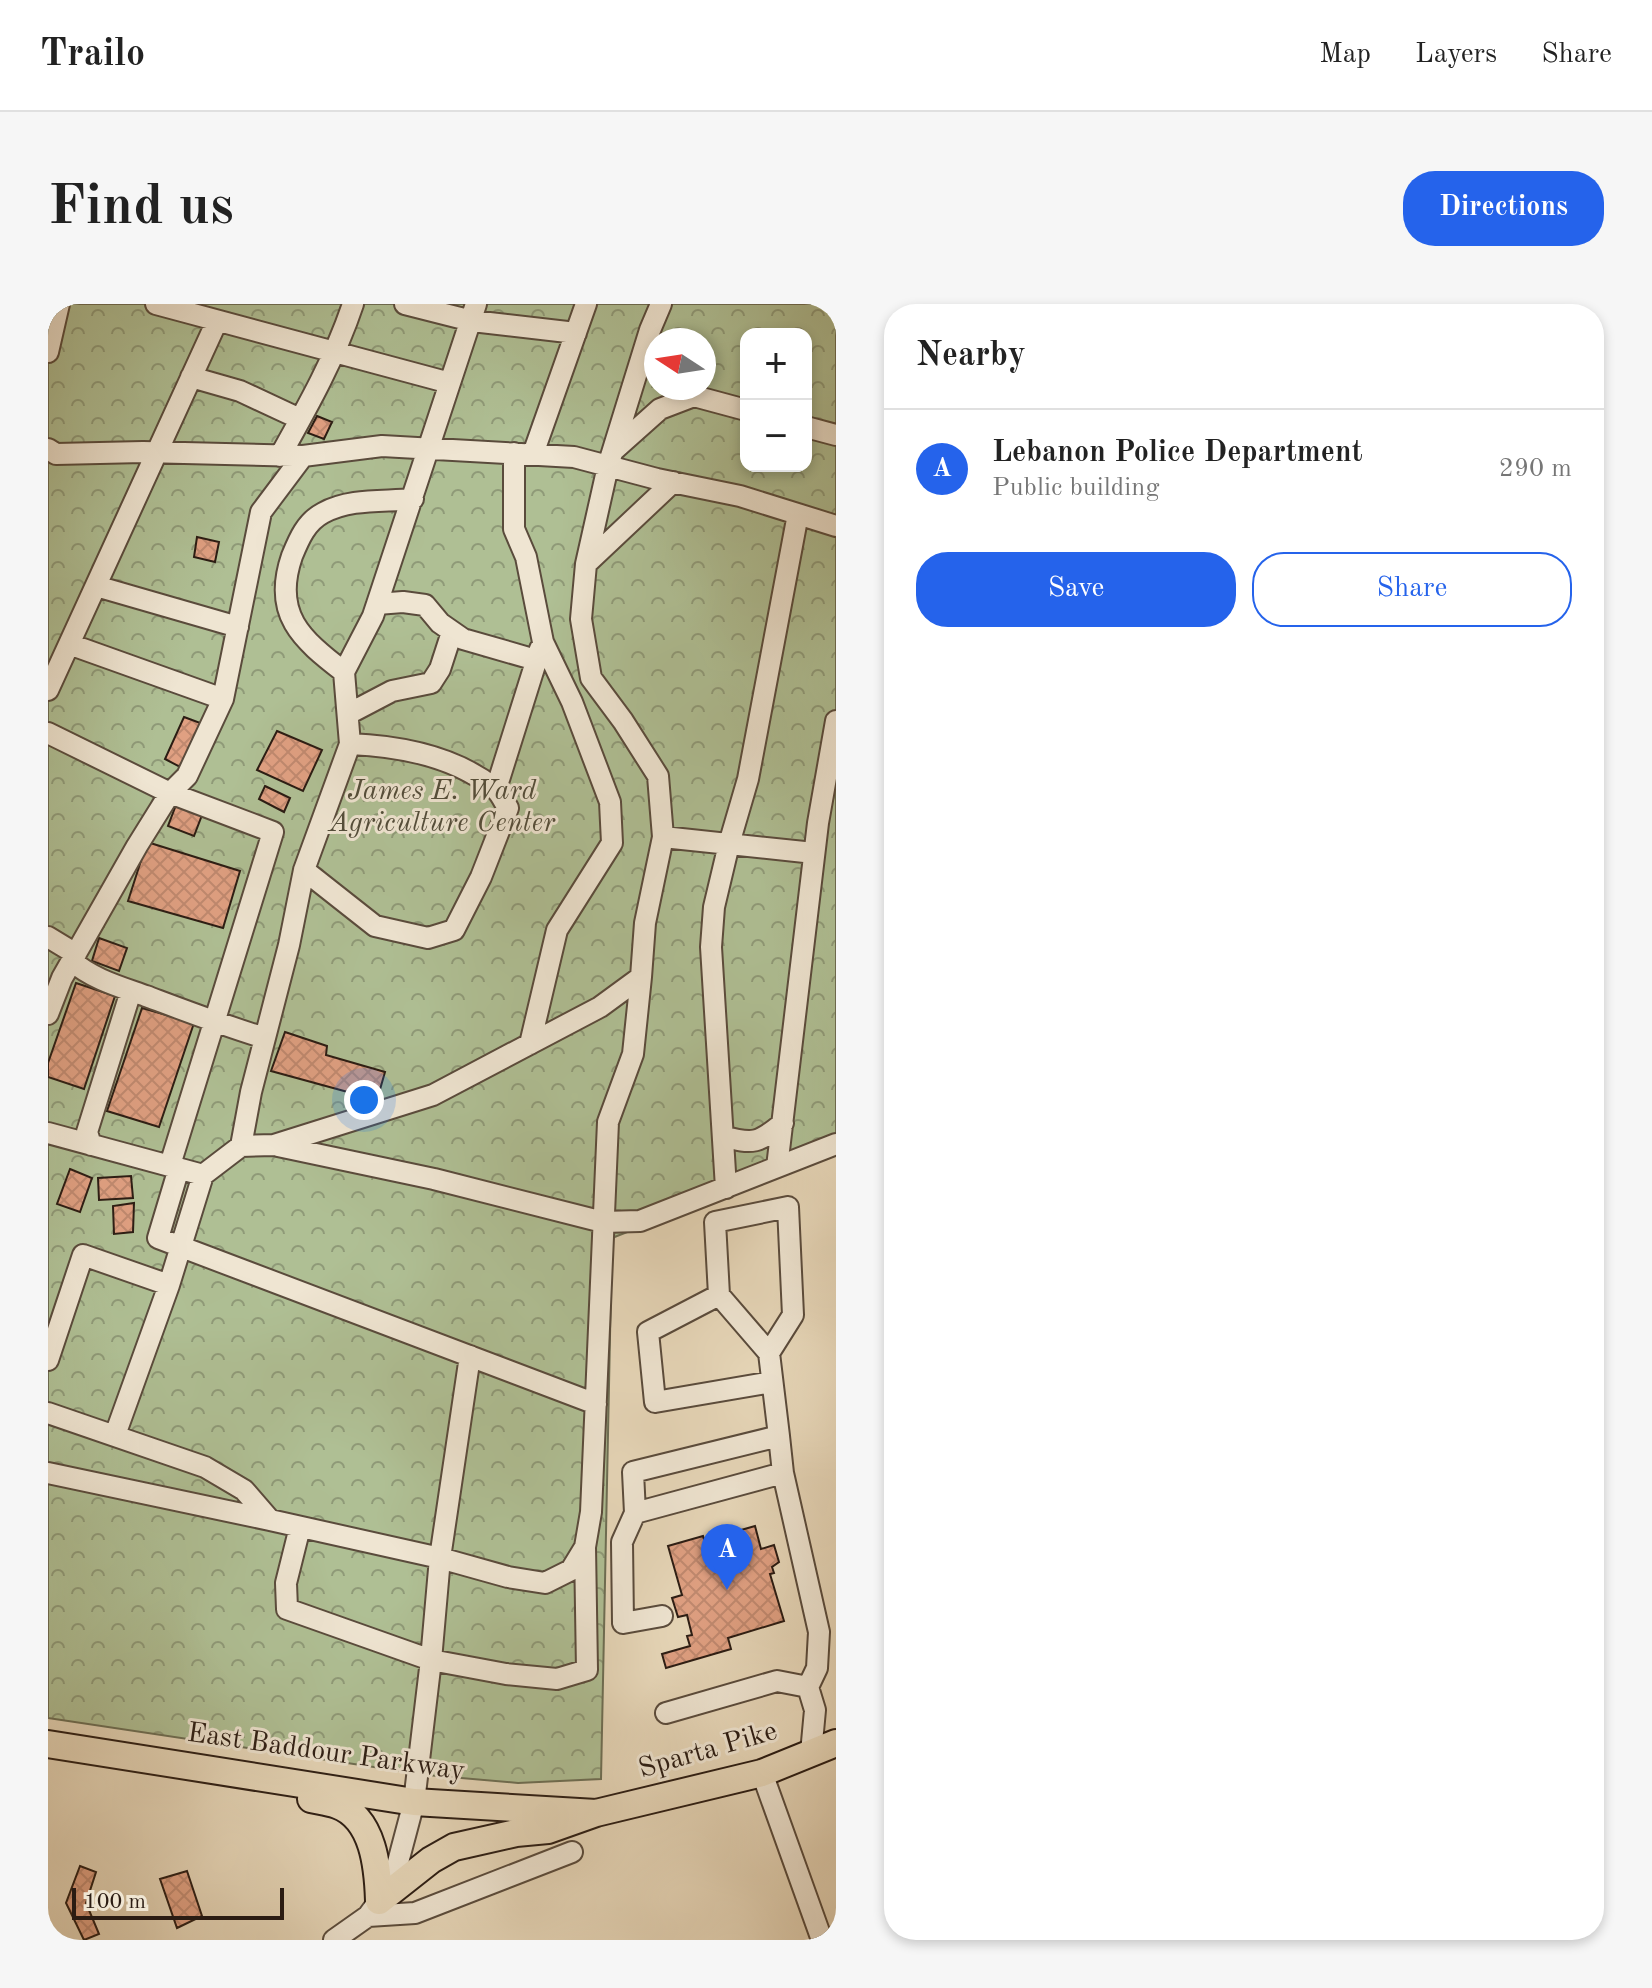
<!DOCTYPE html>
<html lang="en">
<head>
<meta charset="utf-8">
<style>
  body { margin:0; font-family:"Old Standard TT",serif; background:#f6f6f6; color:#222 }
  .controls { position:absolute; right:24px; top:24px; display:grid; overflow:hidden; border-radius:16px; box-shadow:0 4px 12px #0003 }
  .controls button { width:72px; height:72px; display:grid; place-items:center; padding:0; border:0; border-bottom:2px solid #e0e0e0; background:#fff; color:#222; font:40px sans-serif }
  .compass { position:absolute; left:596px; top:24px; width:72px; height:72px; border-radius:50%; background:#fff; box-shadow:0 4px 12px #0003; rotate:282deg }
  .scale { position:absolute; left:24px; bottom:20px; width:212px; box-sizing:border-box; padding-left:8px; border:4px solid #2b1c13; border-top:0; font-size:22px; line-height:28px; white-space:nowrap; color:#2b1c13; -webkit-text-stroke:6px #efe5d2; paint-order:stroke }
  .you { position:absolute; left:316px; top:796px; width:28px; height:28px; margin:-20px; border:6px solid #fff; border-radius:50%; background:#1a73e8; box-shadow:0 0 0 12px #1a73e833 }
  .badge { display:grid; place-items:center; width:52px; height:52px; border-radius:50%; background:#2563eb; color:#fff; font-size:26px; font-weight:700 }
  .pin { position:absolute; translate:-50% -66px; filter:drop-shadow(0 2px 4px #0008) }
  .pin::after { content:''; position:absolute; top:42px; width:28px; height:24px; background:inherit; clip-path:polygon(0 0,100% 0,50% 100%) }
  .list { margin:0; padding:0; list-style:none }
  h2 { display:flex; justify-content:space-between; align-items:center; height:104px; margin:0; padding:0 32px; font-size:34px }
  h2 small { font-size:26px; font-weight:400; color:#767676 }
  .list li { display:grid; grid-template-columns:52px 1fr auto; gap:24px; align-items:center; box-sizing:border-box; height:120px; padding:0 32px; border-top:2px solid #e0e0e0 }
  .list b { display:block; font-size:30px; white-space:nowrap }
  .list p { margin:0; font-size:26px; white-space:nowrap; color:#767676 }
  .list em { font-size:26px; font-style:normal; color:#767676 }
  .actions { display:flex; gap:16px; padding:24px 32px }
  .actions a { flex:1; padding:18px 0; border:2px solid #2563eb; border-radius:32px; text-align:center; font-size:28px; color:#2563eb }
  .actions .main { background:#2563eb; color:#fff }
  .map { position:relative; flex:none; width:788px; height:1636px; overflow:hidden; border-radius:32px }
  header { display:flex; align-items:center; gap:48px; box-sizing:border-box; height:112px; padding:0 40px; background:#fff; border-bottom:2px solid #e0e0e0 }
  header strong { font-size:38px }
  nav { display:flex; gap:44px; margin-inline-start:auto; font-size:28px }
  .intro { display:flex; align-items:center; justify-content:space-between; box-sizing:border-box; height:192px; padding:0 48px }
  h1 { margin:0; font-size:56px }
  .button { padding:20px 36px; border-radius:32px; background:#2563eb; color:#fff; font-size:28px; font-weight:700 }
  main { display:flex; gap:48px; padding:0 48px }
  aside { flex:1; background:#fff; border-radius:32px; box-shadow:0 4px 12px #0003 }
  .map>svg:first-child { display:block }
  .forest { fill:url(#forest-crowns); stroke:#6d6e54; stroke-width:2; fill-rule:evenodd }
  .building { fill:url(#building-cross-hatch); stroke:#2b1c13; stroke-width:2 }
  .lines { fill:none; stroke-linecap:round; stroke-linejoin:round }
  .minor-casing { stroke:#5a4b3c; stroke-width:24 }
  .major-casing { stroke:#2b1c13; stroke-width:30 }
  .minor { stroke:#efe5d2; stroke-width:20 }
  .major { stroke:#e7d7b9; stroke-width:26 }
  .labels { text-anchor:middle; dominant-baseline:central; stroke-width:6; stroke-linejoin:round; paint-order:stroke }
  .park-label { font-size:28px; font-style:italic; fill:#534d3a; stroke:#efe5d2 }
  .street-label { font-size:28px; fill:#2b1c13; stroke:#efe5d2 }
</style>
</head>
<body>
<header>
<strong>Trailo</strong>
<nav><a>Map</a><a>Layers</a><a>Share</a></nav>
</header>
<div class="intro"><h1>Find us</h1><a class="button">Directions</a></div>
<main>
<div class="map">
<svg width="788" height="1636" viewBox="0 0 788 1636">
  <defs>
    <pattern id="forest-crowns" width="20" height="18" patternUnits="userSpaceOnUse" patternTransform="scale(2)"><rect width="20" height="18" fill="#afbf94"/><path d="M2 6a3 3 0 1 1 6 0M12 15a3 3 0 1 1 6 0" fill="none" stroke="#8f9a78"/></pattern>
    <pattern id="building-cross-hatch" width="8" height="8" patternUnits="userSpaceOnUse" patternTransform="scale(2)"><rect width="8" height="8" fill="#e0a082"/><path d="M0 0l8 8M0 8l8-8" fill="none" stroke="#c0896f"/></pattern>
  </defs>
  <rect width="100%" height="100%" fill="#e7d7b9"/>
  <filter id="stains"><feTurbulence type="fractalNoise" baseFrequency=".0025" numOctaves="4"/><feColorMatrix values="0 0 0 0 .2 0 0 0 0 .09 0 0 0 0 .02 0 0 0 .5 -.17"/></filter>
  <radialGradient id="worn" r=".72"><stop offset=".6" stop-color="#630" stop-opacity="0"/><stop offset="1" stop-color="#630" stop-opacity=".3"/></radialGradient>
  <path class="forest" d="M0 0H788V846L564 934 553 1475 470 1479 379 1471 0 1414ZM698 30H758V162H698ZM608 36H656V84H608Z"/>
  <path class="building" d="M269 112 284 118 276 135 260 129Z
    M149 233 171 238 167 258 146 253Z
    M136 413 155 420 134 464 117 455Z
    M229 427 274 446 255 487 209 466Z
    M217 482 242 494 236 508 211 495Z
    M128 501 154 511 146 532 120 522Z
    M99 538 192 567 175 624 80 597Z
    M51 634 79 644 71 667 44 657Z
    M28 679 67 692 36 785 0 773V759Z
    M94 704 146 719 111 823 59 807Z
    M237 728 279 742 278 751 337 768 329 796 223 767Z
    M22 865 44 874 32 908 9 900Z
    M83 872 85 894 51 896 50 874Z
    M86 899 85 928 66 930 65 902Z
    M707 1222 713 1245 726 1241 731 1258 724 1263 726 1269 722 1270 736 1317 680 1334 683 1345 618 1364 614 1350 642 1342 639 1332 644 1331 639 1311 630 1313 624 1294 634 1291 620 1242 655 1232 660 1249 676 1244 672 1232Z
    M32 1562 48 1568 38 1599 51 1630 36 1636 18 1599Z
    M139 1567 154 1612 129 1624 112 1575Z"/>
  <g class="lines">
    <g class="minor-casing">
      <path id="minor" d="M108 0 402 79
        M357 0 424 17 528 29
        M0 48 11 0
        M143 73 192 87 252 115
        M758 123 788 131
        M0 145 8 150 95 148 255 152
        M566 146 612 105 646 92 698 106
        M466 149V225L478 253 495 338 524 398 562 498 564 539 509 626 482 740
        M485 150 538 0
        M232 152C260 102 287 54 305 0
        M538 260 625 178
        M48 282 190 323
        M329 300 355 298 377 301 392 319 415 335 488 356
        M21 340 175 395
        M296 368C253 335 224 310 244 252 251 235 258 218 275 209 302 194 336 198 365 195
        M0 386 169 17
        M302 409 344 387 383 379 392 365 404 328
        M0 429 122 489 225 528 122 861
        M448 485 492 345
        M615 533 766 549
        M256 566 327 622 380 634 406 626 433 573 460 504C456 498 452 488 446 484 406 452 351 442 302 440
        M0 633 28 650
        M24 657C44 675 73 683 98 692 138 707 177 722 217 734
        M0 710 14 674 89 542 122 489 139 472 175 395 213 208 255 152 334 142 526 153 609 175 692 192 788 222
        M0 829 155 871 193 842 226 841 385 791 552 703 593 673 597 619 615 533 610 472 575 417 543 374 533 315 538 260 560 162 602 26 613 0
        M675 832C705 841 711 839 735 819
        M43 841 39 828 83 687
        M193 842 203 788 241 641 256 566 302 440 296 368 325 312 428 0
        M230 842 386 875 555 918 592 917 788 840
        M729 863 770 519 788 417
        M131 864 110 934 548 1100
        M678 884 663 643 666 603 681 540 700 475 750 210
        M671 991 721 1049
        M0 1056 35 951 121 981 155 871
        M0 1109 157 1163 196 1186 222 1216 392 1254 460 1273 497 1279 523 1266 537 1243 543 1208 560 818 585 750 593 673
        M67 1131 121 981
        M0 1169 222 1216
        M735 1169 771 1328 769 1364 760 1383
        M587 1209 735 1169 731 1132
        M252 1223 238 1279 239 1305 383 1356 458 1370 509 1375 539 1366 537 1243
        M614 1312 575 1319 574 1238 587 1209 585 1168 731 1132 721 1049 745 1011 740 903 667 918 671 991 600 1028 607 1098 724 1078
        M618 1409 729 1377 760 1383 767 1406 763 1449
        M714 1469 774 1636
        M320 1612 367 1609 524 1548
        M286 1636 320 1612 339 1586 349 1562 366 1498 383 1356 392 1254 422 1052"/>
    </g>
    <g class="major-casing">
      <path id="major" d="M0 1440 366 1498 548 1509
        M263 1495C272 1497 281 1498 289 1501 326 1514 330 1565 331 1597
        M331 1597 383 1556 406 1543 468 1529 500 1526 548 1509 714 1469 788 1439"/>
    </g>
    <use href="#minor" class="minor"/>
    <use href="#major" class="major"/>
  </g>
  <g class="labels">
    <g class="park-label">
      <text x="394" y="488">James E. Ward<tspan x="394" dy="32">Agriculture Center</tspan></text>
    </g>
    <g class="street-label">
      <text transform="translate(660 1447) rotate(-16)">Sparta Pike</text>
      <text transform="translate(278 1449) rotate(8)">East Baddour Parkway</text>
    </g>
  </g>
  <rect width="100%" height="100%" filter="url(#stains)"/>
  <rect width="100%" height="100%" fill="url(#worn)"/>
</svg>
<div class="controls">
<button>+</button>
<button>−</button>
</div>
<svg class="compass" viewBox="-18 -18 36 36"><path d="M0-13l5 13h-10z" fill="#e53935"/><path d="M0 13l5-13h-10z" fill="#767676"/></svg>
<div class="scale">100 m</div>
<div class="you"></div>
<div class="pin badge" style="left:679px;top:1286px">A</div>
</div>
<aside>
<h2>Nearby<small></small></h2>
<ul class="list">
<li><span class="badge">A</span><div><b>Lebanon Police Department</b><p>Public building</p></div><em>290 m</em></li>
</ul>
<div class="actions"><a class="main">Save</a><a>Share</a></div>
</aside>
</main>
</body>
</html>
